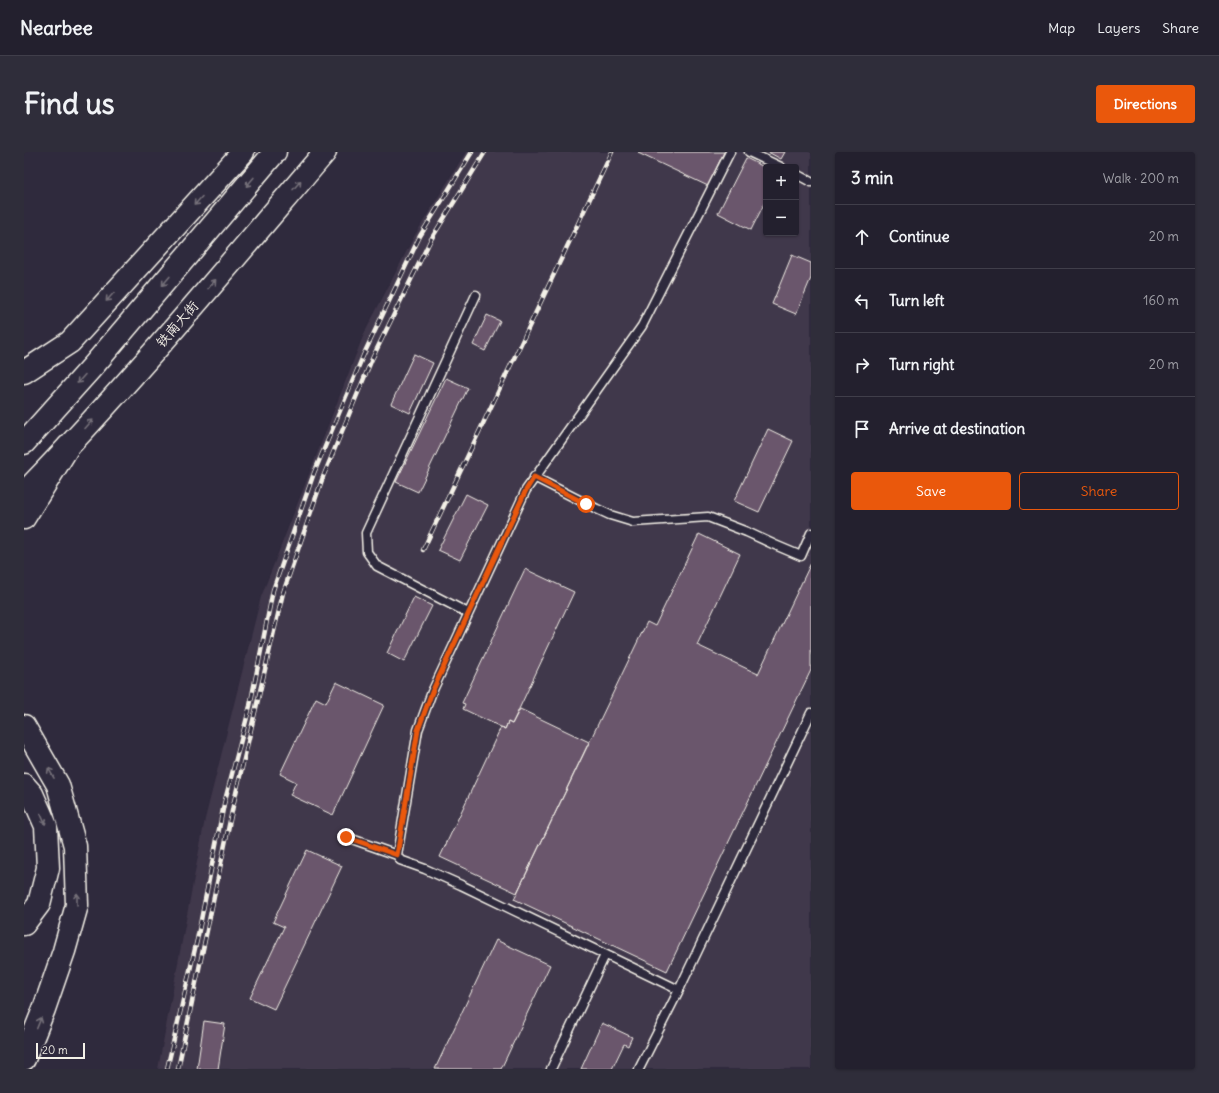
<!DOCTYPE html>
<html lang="en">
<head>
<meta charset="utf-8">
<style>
  body { margin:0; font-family:Delius,"LXGW WenKai TC",sans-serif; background:#2f2d3a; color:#f1f3f6 }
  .controls { position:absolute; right:12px; top:12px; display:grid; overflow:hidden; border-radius:4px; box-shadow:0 1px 3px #0004 }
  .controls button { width:36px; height:36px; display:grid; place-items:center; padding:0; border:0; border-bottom:1px solid #403e4a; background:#23202e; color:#f1f3f6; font:20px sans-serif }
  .scale { position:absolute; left:12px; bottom:10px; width:49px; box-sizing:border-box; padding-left:4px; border:2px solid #f4f1e8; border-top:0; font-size:11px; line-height:14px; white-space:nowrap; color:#f4f1e8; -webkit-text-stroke:3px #2f2a3d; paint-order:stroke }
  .stop { position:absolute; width:12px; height:12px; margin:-9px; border:3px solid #ea580c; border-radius:50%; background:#fff }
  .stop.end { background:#ea580c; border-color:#fff; box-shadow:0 1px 4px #0008 }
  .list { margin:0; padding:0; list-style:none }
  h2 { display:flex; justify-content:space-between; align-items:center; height:52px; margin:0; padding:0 16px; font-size:17px }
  h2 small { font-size:13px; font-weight:400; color:#a3a3aa }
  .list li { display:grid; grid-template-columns:26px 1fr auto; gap:12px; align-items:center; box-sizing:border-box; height:64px; padding:0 16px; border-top:1px solid #403e4a }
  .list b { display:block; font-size:15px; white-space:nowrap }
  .list em { font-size:13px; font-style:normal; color:#a3a3aa }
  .actions { display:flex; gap:8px; padding:12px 16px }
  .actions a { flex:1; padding:9px 0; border:1px solid #ea580c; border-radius:4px; text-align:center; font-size:14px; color:#ea580c }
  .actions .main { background:#ea580c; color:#fff }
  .icon { flex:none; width:22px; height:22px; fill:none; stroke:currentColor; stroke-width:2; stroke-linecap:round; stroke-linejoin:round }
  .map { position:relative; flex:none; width:787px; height:917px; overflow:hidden; border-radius:4px }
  header { display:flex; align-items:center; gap:24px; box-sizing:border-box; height:56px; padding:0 20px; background:#23202e; border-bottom:1px solid #403e4a }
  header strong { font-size:19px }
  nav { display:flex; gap:22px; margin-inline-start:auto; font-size:14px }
  .intro { display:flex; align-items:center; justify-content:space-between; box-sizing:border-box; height:96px; padding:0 24px }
  h1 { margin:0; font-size:28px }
  .button { padding:10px 18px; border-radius:4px; background:#ea580c; color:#fff; font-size:14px; font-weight:700 }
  main { display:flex; gap:24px; padding:0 24px }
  aside { flex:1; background:#23202e; border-radius:4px; box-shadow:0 1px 3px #0004 }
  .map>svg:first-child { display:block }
  .built { fill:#41374b; fill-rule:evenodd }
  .building { fill:#6b566c; stroke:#f4f1e8 }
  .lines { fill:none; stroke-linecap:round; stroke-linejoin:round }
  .lane-casing { stroke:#f4f1e8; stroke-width:11 }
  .secondary-casing { stroke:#f4f1e8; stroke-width:25 }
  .primary-casing { stroke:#f4f1e8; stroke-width:25 }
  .lane { stroke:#2f2a3d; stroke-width:8 }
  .secondary { stroke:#2f2a3d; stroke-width:22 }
  .primary { stroke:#2f2a3d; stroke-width:22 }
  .rail-casing { stroke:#f4f1e8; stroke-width:4.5 }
  .rail { stroke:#2f2a3d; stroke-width:3; stroke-dasharray:9; stroke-linecap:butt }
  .oneway { stroke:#747079 }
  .route { stroke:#ea580c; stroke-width:5 }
  .labels { text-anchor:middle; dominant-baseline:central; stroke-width:3; stroke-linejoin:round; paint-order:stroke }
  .street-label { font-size:14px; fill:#f4f1e8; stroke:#2f2a3d }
</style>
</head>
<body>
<header>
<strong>Nearbee</strong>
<nav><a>Map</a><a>Layers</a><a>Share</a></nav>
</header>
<div class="intro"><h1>Find us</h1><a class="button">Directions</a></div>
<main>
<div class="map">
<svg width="787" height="917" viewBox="0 0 787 917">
  <rect width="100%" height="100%" fill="#2f2a3d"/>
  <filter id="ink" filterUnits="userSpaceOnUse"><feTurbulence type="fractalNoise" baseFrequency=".025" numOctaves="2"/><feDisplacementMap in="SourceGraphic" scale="8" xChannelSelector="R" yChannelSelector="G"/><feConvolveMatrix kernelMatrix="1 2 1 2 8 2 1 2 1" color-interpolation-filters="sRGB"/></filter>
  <g filter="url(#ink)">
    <path class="built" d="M442 0H787V917H134L181 667 237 445 340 182 391 83ZM742 15H772V81H742Z"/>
    <path class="building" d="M615 0H700L684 34 614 1Z
      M744 0H761L757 7Z
      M722 6 742 16V48L727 78 694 61Z
      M768 103 787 111V126L772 162 748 152Z
      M463 163 476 169 461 199 449 193Z
      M390 202 409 211 386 261 367 252Z
      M422 226 444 236 394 340 372 330Z
      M744 277 769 289 735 360 710 349Z
      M442 342 464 353 436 408 414 398Z
      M675 382 716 402 673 493 734 522 787 411V518L643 819 490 747 623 470 631 474Z
      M501 417 550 440 488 572 484 570 481 577 439 557 441 552 438 551Z
      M390 445 408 454 380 510 363 501Z
      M312 530 360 553 309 663 266 643 272 630 256 622 292 546 302 551Z
      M496 557 565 590 493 741 416 705 477 575 481 577 484 570 488 572Z
      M283 698 318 714 250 857 226 846 260 775 249 770Z
      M472 788 526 813 477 917H411Z
      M180 869 201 872 194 917H173Z
      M578 871 608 885 604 894 600 892 588 917H557Z"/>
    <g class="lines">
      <g class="lane-casing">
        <path id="lane" d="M725 0 757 15
          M772 22 787 30
          M510 325 573 357 586 363 609 370 684 365 723 380 751 393 777 404 787 381
          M444 461 353 414 343 400 342 381 452 143
          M322 685 373 703 376 708 401 717 437 733 655 838
          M373 703 394 578 408 540 502 338 618 174 706 0
          M527 917 581 803
          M615 917 655 838 787 561"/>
      </g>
      <g class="secondary-casing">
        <path id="secondary" d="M0 291 70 213 251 0
          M0 341C106 232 203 115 301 0"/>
      </g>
      <g class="primary-casing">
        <path id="primary" d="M0 220 46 190 219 0
          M0 366 44 295
          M0 574 34 633 51 694 53 753 40 799 20 857 0 907
          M0 633 8 642 22 674 24 716 15 752 0 772"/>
      </g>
      <use href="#lane" class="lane"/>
      <use href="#secondary" class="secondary"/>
      <use href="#primary" class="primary"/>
      <g class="rail-casing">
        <path id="rail" d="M399 398 588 0
          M143 917 173 788 200 652 226 554 249 438 290 321 339 204 396 84 448 0
          M154 917 209 654 259 441 299 325 348 207 406 89 461 0"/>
      </g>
      <use href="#rail" class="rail"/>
    </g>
    <defs><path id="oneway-shaft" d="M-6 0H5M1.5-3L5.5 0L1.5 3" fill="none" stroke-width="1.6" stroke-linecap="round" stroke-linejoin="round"/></defs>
    <g class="oneway">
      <use href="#oneway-shaft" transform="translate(226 30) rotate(130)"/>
      <use href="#oneway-shaft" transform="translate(273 33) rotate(-49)"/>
      <use href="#oneway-shaft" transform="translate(174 49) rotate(132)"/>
      <use href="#oneway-shaft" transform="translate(142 129) rotate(130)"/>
      <use href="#oneway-shaft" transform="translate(188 132) rotate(-49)"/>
      <use href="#oneway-shaft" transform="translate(86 145) rotate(132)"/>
      <use href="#oneway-shaft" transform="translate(57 227) rotate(132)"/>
      <use href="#oneway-shaft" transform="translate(65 272) rotate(-48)"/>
      <use href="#oneway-shaft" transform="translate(27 621) rotate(-120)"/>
      <use href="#oneway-shaft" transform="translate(19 667) rotate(66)"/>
      <use href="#oneway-shaft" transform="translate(53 747) rotate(-90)"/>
      <use href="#oneway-shaft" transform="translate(15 871) rotate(-68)"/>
    </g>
  </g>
  <g class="lines" filter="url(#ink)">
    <path class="route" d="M322 685 373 703 394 578 408 540 502 338 510 325 562 352"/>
  </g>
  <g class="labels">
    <g class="street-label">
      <text transform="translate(153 172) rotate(-49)">铁南大街</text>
    </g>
  </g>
</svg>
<div class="controls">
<button>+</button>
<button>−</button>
</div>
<div class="scale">20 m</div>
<div class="stop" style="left:562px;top:352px"></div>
<div class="stop end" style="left:322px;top:685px"></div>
</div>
<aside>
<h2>3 min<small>Walk · 200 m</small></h2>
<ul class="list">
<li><svg class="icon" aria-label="ahead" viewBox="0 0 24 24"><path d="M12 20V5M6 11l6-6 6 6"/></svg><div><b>Continue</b></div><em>20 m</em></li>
<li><svg class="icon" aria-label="left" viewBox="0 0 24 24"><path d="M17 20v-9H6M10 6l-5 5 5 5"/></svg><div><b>Turn left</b></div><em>160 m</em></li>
<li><svg class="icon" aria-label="right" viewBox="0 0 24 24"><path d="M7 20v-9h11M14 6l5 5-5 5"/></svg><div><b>Turn right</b></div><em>20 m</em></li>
<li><svg class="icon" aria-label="arrive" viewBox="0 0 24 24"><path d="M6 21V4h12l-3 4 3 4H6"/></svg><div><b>Arrive at destination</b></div></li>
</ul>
<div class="actions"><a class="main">Save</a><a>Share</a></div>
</aside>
</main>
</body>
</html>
